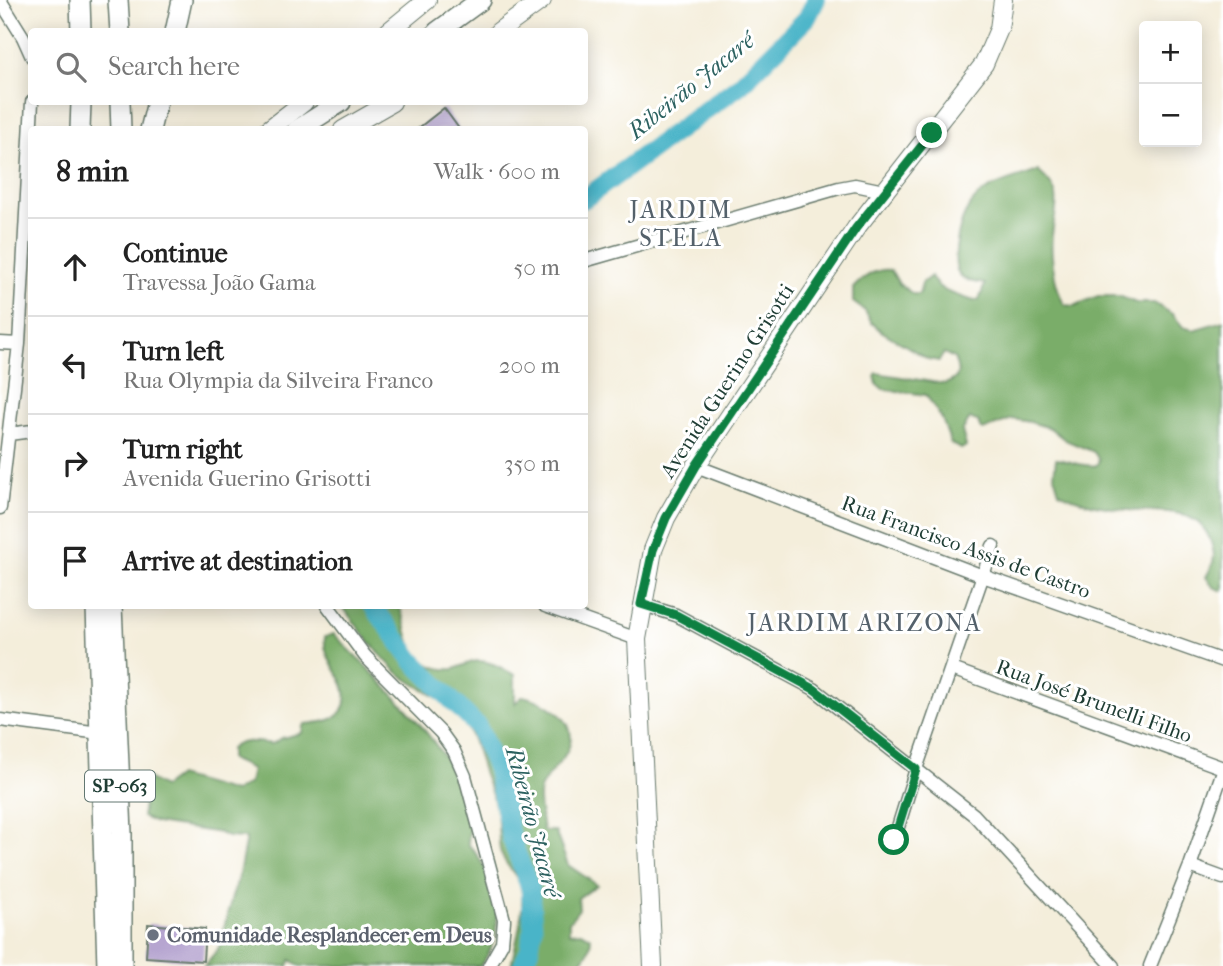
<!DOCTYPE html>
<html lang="en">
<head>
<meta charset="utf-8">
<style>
  body { margin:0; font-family:"IM FELL French Canon",serif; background:#f2f2f2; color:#222 }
  .controls { position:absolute; right:21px; top:21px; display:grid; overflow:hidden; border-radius:7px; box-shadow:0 4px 18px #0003 }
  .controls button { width:63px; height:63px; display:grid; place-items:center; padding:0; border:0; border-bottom:2px solid #e0e0e0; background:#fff; color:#222; font:35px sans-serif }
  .stop { position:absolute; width:21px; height:21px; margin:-16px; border:5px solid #0b8043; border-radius:50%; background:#fff }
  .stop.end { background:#0b8043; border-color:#fff; box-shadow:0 2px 7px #0008 }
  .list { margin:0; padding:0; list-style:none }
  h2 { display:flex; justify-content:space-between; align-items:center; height:91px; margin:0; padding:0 28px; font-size:30px }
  h2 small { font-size:23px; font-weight:400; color:#767676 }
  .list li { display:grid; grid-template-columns:46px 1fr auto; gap:21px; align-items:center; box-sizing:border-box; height:98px; padding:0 28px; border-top:2px solid #e0e0e0 }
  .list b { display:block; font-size:26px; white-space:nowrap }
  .list p { margin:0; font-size:23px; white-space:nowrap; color:#767676 }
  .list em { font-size:23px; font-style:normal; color:#767676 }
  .icon { flex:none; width:38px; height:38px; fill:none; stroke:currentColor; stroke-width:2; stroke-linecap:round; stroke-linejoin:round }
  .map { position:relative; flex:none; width:1223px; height:966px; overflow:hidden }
  .search { position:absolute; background:#fff; box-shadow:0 4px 18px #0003; left:28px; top:28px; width:560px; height:77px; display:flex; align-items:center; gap:18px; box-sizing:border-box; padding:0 24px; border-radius:7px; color:#767676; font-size:26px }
  .panel { position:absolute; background:#fff; box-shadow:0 4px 18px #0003; left:28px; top:126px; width:560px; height:483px; border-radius:7px }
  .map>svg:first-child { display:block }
  .forest { fill:#7aad69; stroke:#4c754e; stroke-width:2 }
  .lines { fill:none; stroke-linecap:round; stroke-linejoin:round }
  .river { stroke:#4ab4c8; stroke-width:19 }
  .building { fill:#b6a5d0 }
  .street-casing { stroke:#6a7b6e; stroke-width:15 }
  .secondary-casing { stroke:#6a7b6e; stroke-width:20 }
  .primary-casing { stroke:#6a7b6e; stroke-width:22 }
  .street { stroke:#fff; stroke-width:12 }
  .secondary { stroke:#fff; stroke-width:18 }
  .primary { stroke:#fff; stroke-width:19 }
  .route { stroke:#0b8043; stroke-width:9 }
  .worship-dot { fill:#6b7280; stroke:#fff; stroke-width:2.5 }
  .labels { text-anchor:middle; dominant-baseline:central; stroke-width:6; stroke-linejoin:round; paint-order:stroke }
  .shield { fill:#fff; stroke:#627771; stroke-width:2 }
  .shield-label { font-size:19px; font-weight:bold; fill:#1f3d34 }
  .street-label { font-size:21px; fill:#1f3d34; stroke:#fff }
  .worship-label { font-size:21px; font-weight:bold; fill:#5b616d; stroke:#fff; text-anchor:start }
  .water-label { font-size:23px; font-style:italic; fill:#2c6160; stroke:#fff }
  .quarter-label { font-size:24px; letter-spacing:2px; fill:#54616b; stroke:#fff }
</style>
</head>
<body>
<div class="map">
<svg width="1223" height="966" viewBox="0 0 1223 966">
  <rect width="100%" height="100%" fill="#fff"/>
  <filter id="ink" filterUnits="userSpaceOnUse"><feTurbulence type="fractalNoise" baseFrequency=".0143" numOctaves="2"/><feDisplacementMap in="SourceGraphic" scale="14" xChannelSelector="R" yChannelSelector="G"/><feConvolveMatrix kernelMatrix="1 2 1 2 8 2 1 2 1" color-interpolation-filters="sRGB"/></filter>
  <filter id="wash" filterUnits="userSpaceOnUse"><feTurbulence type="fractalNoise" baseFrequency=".00686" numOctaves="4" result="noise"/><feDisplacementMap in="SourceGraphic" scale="28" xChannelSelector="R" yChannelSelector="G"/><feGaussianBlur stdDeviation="1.57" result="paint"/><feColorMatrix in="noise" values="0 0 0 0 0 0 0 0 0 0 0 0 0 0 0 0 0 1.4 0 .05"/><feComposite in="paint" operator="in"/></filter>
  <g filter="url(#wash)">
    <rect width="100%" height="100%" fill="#f4eedb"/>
    <path class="forest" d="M1038 171C1066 195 1055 205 1052 236 1050 253 1055 291 1065 305L1074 306 1098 296H1119L1136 303H1154L1172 314 1183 327 1193 330 1223 321V591L1213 587 1206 577C1216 560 1216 555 1209 537 1197 511 1168 511 1143 511 1131 511 1118 509 1106 507 1089 505 1074 499 1059 492L1054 475 1056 459C1069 460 1085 468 1097 465L1099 460 1094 452 1065 440 1050 428 1030 422 1012 419 983 430 980 428 978 421 970 419 962 431 966 446 961 449 951 444 942 419 926 395 883 389 877 384 875 376 877 373 945 384C960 379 960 372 954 358L944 353 939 361 928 359 881 331 871 322 865 311 853 302V288C864 277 875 268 891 270L899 284 913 294H919L922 283 931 276C938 293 958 295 974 301L979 300 985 284C977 282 965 282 960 276 950 265 959 226 965 214 969 206 975 198 982 193 995 183 1022 177 1038 171Z
      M342 606H399C405 619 406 634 412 647 420 662 436 671 453 669 462 667 470 661 479 661 492 661 504 670 515 675V703L523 696C545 701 579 719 569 747 564 762 547 773 541 787 536 797 542 819 543 831H555L568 865 597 885 578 898 579 909 569 922V933L581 932 591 938C590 951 586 959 575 966H511C516 942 524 917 522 892 520 874 504 867 500 850 498 838 499 825 497 813 495 800 490 789 485 777 477 756 476 737 461 719 445 698 421 690 401 675 382 660 356 625 342 606Z
      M334 634C380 682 444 737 466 801 471 815 469 829 468 844 497 875 509 931 480 966H300L291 960 288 966H204L219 948 232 896 238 879 246 838 228 837 220 833 156 823 142 817 148 778 163 787 178 776 234 792 249 783 252 769 230 759V749C242 738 258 742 272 744L282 738 302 733 303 726 305 724C321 722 338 722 344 706 353 681 321 662 325 637Z"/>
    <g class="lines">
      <path class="river" d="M584 199 740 85 807 18 816 0
        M373 606 413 661 478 727 496 768 511 838 530 888 533 927 530 948 522 966"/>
    </g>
    <g id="blocks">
      <path class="building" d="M444 108 460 130H416Z
        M148 924 205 929 203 961 146 957Z"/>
    </g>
  </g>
  <g filter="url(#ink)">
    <use href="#blocks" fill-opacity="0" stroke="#6a7b6e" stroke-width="2"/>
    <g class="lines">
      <g class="street-casing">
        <path id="street" d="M0 0 23 37 32 57
          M584 261 839 188 855 185 884 191
          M0 343 19 344
          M9 434 32 431
          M696 466 983 576 1223 661
          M0 508 19 344 32 102
          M641 604 676 615 814 689 974 815 1113 966
          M328 606 365 656 441 733 454 751 465 776 504 920 502 943 489 966
          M545 606 637 639
          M952 669 1223 768
          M0 720 100 733
          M894 840 916 769 993 546
          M1190 866 1223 878
          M1150 966 1190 866 1223 771"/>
      </g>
      <g class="secondary-casing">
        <path id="secondary" d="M388 32 427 0
          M498 32 542 0
          M268 130 304 102
          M343 130 392 102
          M653 966 637 639 653 550 666 518 696 466 856 228 984 64 999 29 1003 0"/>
      </g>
      <g class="primary-casing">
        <path id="primary" d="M80 0 81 32
          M118 0 120 32
          M175 32 182 0
          M437 32 481 0
          M120 102 121 130
          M80 130 81 102
          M150 130 157 102
          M297 130 341 102
          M96 606 107 966
          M112 606 122 833V966"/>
      </g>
      <use href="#street" class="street"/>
      <use href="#secondary" class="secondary"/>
      <use href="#primary" class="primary"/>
    </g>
  </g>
  <g class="lines" filter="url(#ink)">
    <path class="route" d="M894 840 916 769 814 689 676 615 641 604 653 550 666 518 696 466 856 228 932 133"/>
  </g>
  <circle class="worship-dot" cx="153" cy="935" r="7"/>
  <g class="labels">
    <rect class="shield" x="85" y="770.5" width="70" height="31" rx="5"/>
    <g class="shield-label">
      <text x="120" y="786">SP-063</text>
    </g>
    <g class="street-label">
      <text transform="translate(727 381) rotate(-57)">Avenida Guerino Grisotti</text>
      <text transform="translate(966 547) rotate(20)">Rua Francisco Assis de Castro</text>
      <text transform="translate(1094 701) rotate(20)">Rua José Brunelli Filho</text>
    </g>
    <g class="worship-label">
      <text x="167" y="935">Comunidade Resplandecer em Deus</text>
    </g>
    <g class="water-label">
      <text transform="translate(691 86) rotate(-39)">Ribeirão Jacaré</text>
      <text transform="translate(533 822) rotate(75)">Ribeirão Jacaré</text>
    </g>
    <g class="quarter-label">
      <text x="681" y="210">JARDIM<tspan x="681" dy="28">STELA</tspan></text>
      <text x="865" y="623">JARDIM ARIZONA</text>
    </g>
  </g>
</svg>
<div class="controls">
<button>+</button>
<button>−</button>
</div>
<div class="stop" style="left:894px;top:840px"></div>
<div class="stop end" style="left:932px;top:133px"></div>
<div class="search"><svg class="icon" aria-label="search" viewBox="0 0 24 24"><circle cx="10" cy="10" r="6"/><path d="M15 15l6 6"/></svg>Search here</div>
<section class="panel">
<h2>8 min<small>Walk · 600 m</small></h2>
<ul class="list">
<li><svg class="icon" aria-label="ahead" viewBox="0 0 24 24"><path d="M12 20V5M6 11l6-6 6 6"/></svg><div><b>Continue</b><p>Travessa João Gama</p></div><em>50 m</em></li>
<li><svg class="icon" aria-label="left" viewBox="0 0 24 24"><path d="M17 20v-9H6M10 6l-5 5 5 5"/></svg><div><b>Turn left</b><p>Rua Olympia da Silveira Franco</p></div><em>200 m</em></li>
<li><svg class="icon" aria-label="right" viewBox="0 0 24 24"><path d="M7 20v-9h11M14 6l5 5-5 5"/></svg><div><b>Turn right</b><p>Avenida Guerino Grisotti</p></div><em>350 m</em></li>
<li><svg class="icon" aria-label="arrive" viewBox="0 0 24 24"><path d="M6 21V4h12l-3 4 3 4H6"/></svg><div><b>Arrive at destination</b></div></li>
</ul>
</section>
</div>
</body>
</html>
